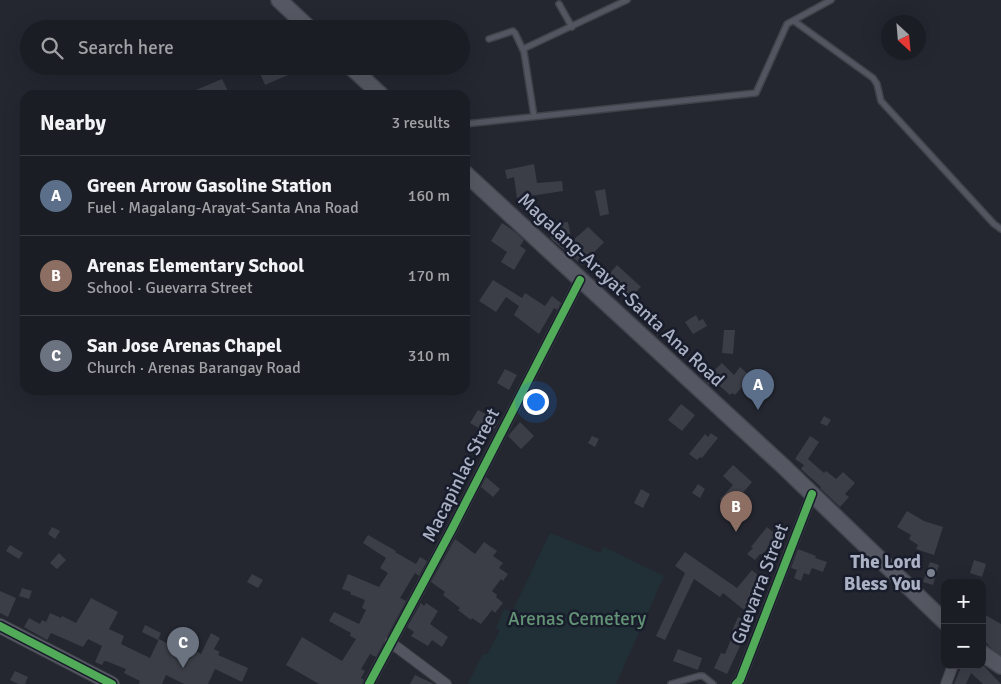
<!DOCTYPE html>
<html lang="en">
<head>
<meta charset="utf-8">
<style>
  body { margin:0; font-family:Signika,sans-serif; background:#282a31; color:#f1f3f6 }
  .controls { position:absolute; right:15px; bottom:15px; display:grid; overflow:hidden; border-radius:10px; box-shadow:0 5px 20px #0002 }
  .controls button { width:45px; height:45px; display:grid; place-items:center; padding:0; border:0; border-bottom:1px solid #393b41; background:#1b1d24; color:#f1f3f6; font:25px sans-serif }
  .compass { position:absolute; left:881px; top:15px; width:45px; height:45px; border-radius:50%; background:#1b1d24; box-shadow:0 5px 20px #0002; rotate:154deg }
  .you { position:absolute; left:535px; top:401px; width:18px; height:18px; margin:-12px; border:4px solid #fff; border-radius:50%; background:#1a73e8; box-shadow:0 0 0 8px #1a73e833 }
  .badge { display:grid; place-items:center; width:32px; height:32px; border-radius:50%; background:#7c8190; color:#fff; font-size:16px; font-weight:700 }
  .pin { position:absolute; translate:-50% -41px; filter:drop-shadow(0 1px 2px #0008) }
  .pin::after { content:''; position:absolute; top:26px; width:18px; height:15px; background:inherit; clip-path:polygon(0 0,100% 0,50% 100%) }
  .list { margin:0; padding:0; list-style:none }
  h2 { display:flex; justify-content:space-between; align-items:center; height:65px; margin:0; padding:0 20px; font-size:21px }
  h2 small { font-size:16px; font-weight:400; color:#a0a2a6 }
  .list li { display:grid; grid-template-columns:32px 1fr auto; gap:15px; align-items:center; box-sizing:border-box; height:80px; padding:0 20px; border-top:1px solid #393b41 }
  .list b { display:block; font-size:19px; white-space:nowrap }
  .list p { margin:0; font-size:16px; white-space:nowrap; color:#a0a2a6 }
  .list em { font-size:16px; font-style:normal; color:#a0a2a6 }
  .icon { flex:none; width:28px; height:28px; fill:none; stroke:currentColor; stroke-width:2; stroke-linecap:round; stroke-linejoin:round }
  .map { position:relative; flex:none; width:1001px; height:684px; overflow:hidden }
  .search { position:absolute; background:#1b1d24; box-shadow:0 5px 20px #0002; left:20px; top:20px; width:450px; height:55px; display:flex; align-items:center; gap:12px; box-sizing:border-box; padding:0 18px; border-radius:28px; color:#a0a2a6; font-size:19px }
  .panel { position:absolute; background:#1b1d24; box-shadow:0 5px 20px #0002; left:20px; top:90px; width:450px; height:305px; border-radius:15px }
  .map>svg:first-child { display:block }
  .green { fill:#213036 }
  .building { fill:#3b3e47 }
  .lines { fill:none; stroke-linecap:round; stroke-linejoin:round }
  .lane-casing { stroke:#404249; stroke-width:8 }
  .street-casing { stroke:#404249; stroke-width:12 }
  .secondary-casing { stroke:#404249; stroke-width:16 }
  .primary-casing { stroke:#41444d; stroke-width:18 }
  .lane { stroke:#535660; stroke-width:5 }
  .street { stroke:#535660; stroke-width:10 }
  .secondary { stroke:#575a64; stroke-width:14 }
  .primary { stroke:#555862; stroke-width:15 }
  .cycleway-casing { stroke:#181c2b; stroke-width:11 }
  .cycleway { stroke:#51ab58; stroke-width:8 }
  .poi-dot { fill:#7c8190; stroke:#181c2b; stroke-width:2 }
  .labels { text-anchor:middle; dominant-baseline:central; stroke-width:5; stroke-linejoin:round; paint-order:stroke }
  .street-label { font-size:19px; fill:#abb1c4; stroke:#181c2b }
  .poi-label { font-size:19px; font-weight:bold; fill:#abb1c4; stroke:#181c2b; text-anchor:end }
  .park-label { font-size:19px; fill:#639476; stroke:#181c2b }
</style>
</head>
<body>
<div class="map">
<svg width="1001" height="684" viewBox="0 0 1001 684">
  <rect width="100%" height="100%" fill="#242730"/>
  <path class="green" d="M550 533 600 553 604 547 664 576 616 684H468L483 654 487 655 500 630 496 628 504 609 512 612Z"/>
  <path class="building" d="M257 66H309L265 85Z
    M222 79 230 95H184Z
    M534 164 537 183 562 181 563 191 517 198 514 177 507 179 505 170Z
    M605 189 609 214 600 216 595 191Z
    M568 222 572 241 588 227 604 242 582 265 552 240 547 229 560 223Z
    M502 223 514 231 524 240 520 246 526 250 514 270 501 262 507 252 491 241Z
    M617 265 641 287 628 299 615 286 614 287 605 279Z
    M493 280 522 298 525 293 545 306 552 296 561 303 557 310 554 308 539 334 514 315 519 306 506 297 496 312 479 301Z
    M696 315 699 321 703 319 707 326 693 334 685 322Z
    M724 330H735L733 354 722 353Z
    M722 363 734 375 740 367 751 377 735 395 732 393 730 395 714 381 709 385 704 380Z
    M505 369 517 375 509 390 497 383Z
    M681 404 695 415 682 431 668 420Z
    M478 410 499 421 491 435 470 423Z
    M824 416 831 420 827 426 820 423Z
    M520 422 534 436 521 449 508 436Z
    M711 433 718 438 702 458 700 457 697 460 689 454 705 434 708 437Z
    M592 436 599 439 595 447 588 443Z
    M810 436 819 442 808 459 824 473 826 471 836 479 843 472 855 483 845 494 849 497 840 507 820 488 821 487 801 469 804 465 795 459Z
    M733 465 752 482 730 508 720 499 733 485 723 476Z
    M486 477 500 489 493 497 481 487Z
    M698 484 705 489 700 498 692 493Z
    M641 489 650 494 643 508 634 503Z
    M907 511 924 521 943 527 934 555 916 549 918 545 909 539 911 535 897 527Z
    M52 527 60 531 55 539 48 534Z
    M767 527 778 536 762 555 760 554 755 560 747 554 753 548 751 547Z
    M368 535 396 551 395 552 416 564 420 557 427 561 419 576 415 573 400 598 406 601 376 657 370 654 361 669 365 671 361 678 364 680 362 684H319L286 665 302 637 342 661 356 639 350 636 351 633 329 621 334 612 359 624 366 610 362 608 365 600 350 594 351 592 342 589 348 574 379 587 388 573 380 568 386 558 363 543Z
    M455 539 475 554 484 542 497 551 493 556 503 563 499 568 508 574 503 581 501 579 492 591 497 595 496 597 503 603 495 613 492 610 481 624 472 618 471 620 458 610 460 608 443 595 445 592 431 582Z
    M10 545 23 553 19 559 6 551Z
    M798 549 816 556 815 558 827 562 823 572 812 568 809 575 804 573 801 581 794 578 797 570 791 568Z
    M685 552 737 588 752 570 766 582 744 610 723 593 720 597 694 579 665 640 656 636 685 573 675 566Z
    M59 553 66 560 57 569 50 563Z
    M974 560 986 564 982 577 970 573Z
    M930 562 939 565 933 585 923 582Z
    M252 574 263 580 258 588 247 582Z
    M22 588 32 591 29 599 19 596Z
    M0 591 16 598 8 617 0 613Z
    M91 598 118 612 109 629 124 636 121 644 150 658 159 639 181 651 184 645 201 654 211 633 220 638 214 649 220 652 218 655 248 668 242 682 215 669 208 684H184L166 675 162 684H139L140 681 124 673 126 669 106 661H104L102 665 95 662 102 646 88 639 83 647 51 633 47 640 24 627 29 618 40 624 42 620 46 622 50 613 61 618 62 616 76 623Z
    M421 603 424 606 426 603 438 611 430 624 448 637 442 647 432 640 428 646 411 636 414 632 407 627Z
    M982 613 1001 624V655L992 649 982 638Z
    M738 617 748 621 739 643 741 644 727 674 714 668 721 653 725 654 734 632 732 631Z
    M145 625 161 633 158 640 142 632Z
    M678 649 702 658 698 670 673 661Z
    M962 665H983L1001 684H983L971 673 966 684H954Z
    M15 671 28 677 25 684H18L10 680Z
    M415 675 434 684H410Z"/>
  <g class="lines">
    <g class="lane-casing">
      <path id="lane" d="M559 4 572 27
        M794 21 873 78 877 84 881 101 994 224 1001 229
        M489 39 513 31 515 33 524 52 534 116
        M523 49 627 0
        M465 124 756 93 787 24 831 0
        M671 684 699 676H703L713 684"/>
    </g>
    <g class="street-casing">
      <path id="street" d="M390 642 446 684
        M369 684 452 529 580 280
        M736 684 740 680 812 494
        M946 684 953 665"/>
    </g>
    <g class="secondary-casing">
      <path id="secondary" d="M0 626 112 684"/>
    </g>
    <g class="primary-casing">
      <path id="primary" d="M279 0 310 29
        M350 66 381 95
        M465 173 783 466 945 622
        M982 653 1001 666"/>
    </g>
    <use href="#lane" class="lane"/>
    <use href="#street" class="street"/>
    <use href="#secondary" class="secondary"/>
    <use href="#primary" class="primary"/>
    <g class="cycleway-casing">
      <path id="cycleway" d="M0 626 112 684
        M369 684 452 529 580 280
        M736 684 740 680 812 494"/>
    </g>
    <use href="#cycleway" class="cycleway"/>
  </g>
  <circle class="poi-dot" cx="931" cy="573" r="5"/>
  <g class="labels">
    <g class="street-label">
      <text transform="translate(621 290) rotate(43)">Magalang-Arayat-Santa Ana Road</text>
      <text transform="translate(461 475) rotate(-63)">Macapinlac Street</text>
      <text transform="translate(760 584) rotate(-69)">Guevarra Street</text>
    </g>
    <g class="poi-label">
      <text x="921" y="562">The Lord<tspan x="921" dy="22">Bless You</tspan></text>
    </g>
    <g class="park-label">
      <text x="577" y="619">Arenas Cemetery</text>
    </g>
  </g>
</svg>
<div class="controls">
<button>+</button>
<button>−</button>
</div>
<svg class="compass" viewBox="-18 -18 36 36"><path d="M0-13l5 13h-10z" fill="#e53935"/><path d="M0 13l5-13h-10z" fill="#a0a2a6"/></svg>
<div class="you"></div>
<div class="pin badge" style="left:758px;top:410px;background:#5c6f8a">A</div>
<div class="pin badge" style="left:736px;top:532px;background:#8d6e63">B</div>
<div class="pin badge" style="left:183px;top:668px;background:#6b7280">C</div>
<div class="search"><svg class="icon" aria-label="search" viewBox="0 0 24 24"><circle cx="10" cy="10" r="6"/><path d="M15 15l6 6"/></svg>Search here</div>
<section class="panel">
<h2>Nearby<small>3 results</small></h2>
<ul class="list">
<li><span class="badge" style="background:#5c6f8a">A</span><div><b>Green Arrow Gasoline Station</b><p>Fuel · Magalang-Arayat-Santa Ana Road</p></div><em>160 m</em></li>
<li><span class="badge" style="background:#8d6e63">B</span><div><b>Arenas Elementary School</b><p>School · Guevarra Street</p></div><em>170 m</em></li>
<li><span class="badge" style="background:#6b7280">C</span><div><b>San Jose Arenas Chapel</b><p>Church · Arenas Barangay Road</p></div><em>310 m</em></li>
</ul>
</section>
</div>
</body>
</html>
